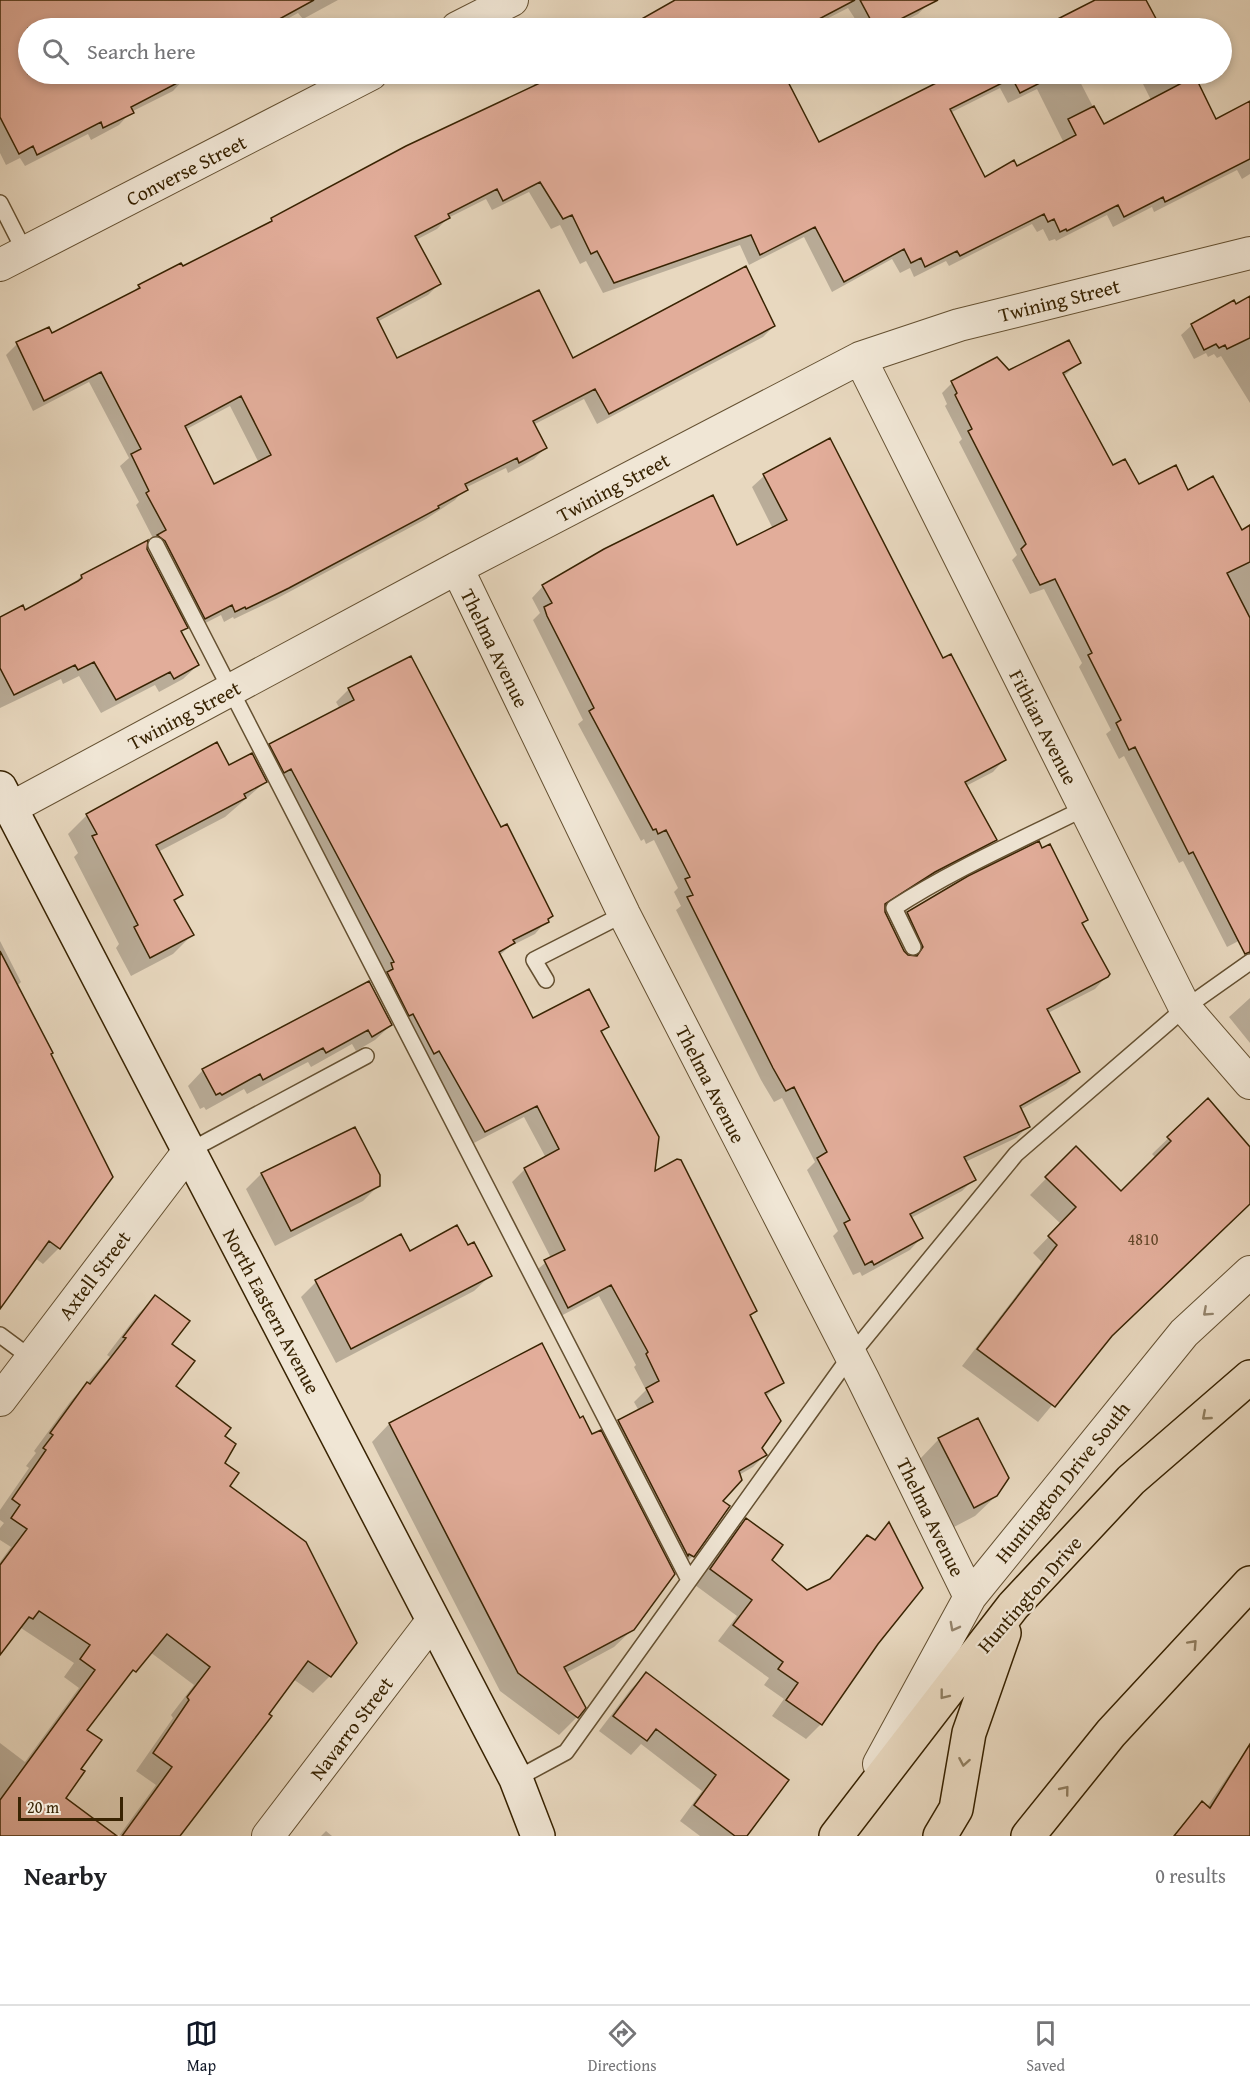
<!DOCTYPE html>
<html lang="en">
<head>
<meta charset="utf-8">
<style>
  body { margin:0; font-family:"Gentium Book Plus",serif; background:#f2f2f2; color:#202124 }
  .scale { position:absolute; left:18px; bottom:15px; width:105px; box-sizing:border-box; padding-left:6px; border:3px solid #382302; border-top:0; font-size:16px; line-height:21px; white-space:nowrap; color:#382302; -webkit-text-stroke:4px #f0e6d5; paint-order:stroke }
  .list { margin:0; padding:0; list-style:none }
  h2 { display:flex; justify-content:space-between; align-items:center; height:78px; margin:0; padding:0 24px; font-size:26px }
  h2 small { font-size:20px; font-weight:400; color:#757577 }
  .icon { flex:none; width:33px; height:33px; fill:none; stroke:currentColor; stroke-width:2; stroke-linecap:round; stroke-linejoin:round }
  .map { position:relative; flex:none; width:1250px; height:1836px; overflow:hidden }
  .search { position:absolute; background:#fff; box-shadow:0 3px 9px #0003; left:18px; right:18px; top:18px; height:66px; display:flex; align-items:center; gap:15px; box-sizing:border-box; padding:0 21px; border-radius:33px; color:#757577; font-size:22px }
  .sheet { height:168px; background:#fff }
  nav { display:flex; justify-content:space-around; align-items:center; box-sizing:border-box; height:84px; border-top:2px solid #e0e0e0; background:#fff; font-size:16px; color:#757577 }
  nav a { display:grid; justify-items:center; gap:3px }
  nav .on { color:#111827 }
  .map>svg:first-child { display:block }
  .shadow { fill:#0003; fill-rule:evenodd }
  .building { fill:#e2ad9a; stroke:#382302; stroke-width:1.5; fill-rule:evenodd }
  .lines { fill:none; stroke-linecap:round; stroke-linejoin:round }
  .service-casing { stroke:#645031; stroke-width:18 }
  .minor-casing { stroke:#645031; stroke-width:34 }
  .secondary-casing { stroke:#382302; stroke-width:36 }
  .primary-casing { stroke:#382302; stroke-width:36 }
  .service { stroke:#f0e6d5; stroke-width:15 }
  .minor { stroke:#f0e6d5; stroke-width:32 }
  .secondary { stroke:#f0e6d5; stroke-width:33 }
  .primary { stroke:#e8d8bf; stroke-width:33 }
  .oneway { stroke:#94846c }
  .oneway2 { stroke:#907e60 }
  .labels { text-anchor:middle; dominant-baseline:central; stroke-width:4.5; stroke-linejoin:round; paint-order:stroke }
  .number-label { font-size:16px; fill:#624628 }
  .street-label { font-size:20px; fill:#382302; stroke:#f0e6d5 }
</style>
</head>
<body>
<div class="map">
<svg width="1250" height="1836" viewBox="0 0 1250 1836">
  <rect width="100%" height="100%" fill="#e8d8bf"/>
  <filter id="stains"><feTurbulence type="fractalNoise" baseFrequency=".00333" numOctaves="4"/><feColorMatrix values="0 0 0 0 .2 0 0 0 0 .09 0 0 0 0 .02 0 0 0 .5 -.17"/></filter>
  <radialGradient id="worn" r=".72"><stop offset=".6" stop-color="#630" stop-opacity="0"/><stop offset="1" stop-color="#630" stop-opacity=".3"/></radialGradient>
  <path class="shadow" d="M0 0H338L303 19 298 13 271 28H28V74H185V78L173 91 131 112 119 125 91 140 88 134 25 166 20 158 6 165 0 153Z
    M676 0H927L929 3 918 14 891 28H861L848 8 809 28H627Z
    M1098 0H1144L1160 28H1043Z
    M530 74H782L819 144 955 74H1076L1103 126 1151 100 1138 74H1184L1215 121 1250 103V174L1242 179 1237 170 1154 212 1152 207 1113 227 1107 215 1056 241 1055 239 1049 241 1043 229 1037 232 1032 224 949 266 946 261 914 277 910 268 900 273 892 259 832 292 804 237 749 265 740 245 603 293 586 261 580 264 560 225 551 229 529 192 492 210 486 199 448 218 437 229 416 240 439 284 428 295 377 322 397 360H572L774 326 763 337 597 424 584 399 533 425 545 448 534 459 508 473 506 468 465 488 455 500 426 519 276 599 234 619 233 617 224 622 221 615 194 629 154 551 147 547 154 540 136 505 139 502 120 466 129 458 89 382 33 411 6 355 17 344 51 335 131 294 139 286 182 268 265 226 272 220 535 87ZM1000 88 1008 103 1037 89 1064 143 1017 168 984 179 950 113ZM230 406 259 463 214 486 185 430Z
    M1250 298V403L1221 356 1217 358 1214 354 1208 357 1206 353 1194 359 1181 335 1192 325Z
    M1079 363 1063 377 1112 467 1138 486 1187 492 1241 532 1250 527V935L1227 947 1183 861 1179 863 1124 756 1119 759 1106 734 1111 730 1079 667 1082 663 1044 589 1030 594 1012 560 1017 555 959 442 962 439 945 406 947 404 942 393 952 383Z
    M764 476 943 660 1004 760 993 772 966 786 995 840 983 852 922 883 884 907 903 952 912 961 896 925 908 913 1086 920 1081 925 1107 976 1095 989 1048 1013 1078 1072 1066 1084 1020 1110 1028 1127 1016 1138 965 1162 974 1179 962 1191 911 1218 921 1238 910 1250 862 1276 860 1272 853 1275 833 1236 838 1231 807 1170 815 1162 782 1098 774 1102 761 1080 676 910 681 906 674 892 678 888 654 840 646 844 644 839 641 841 578 724 583 720 533 620 540 613 532 598 543 586 737 547 773 529 752 487Z
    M146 550 186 627 181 633 198 665 183 679 159 692 155 685 101 713 79 676 63 684 61 679 0 708V618L25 612 72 586 81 576Z
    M349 689 547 920 535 934 509 947 499 956 532 1020 607 1027 601 1033 653 1173 755 1311 749 1317 782 1382 765 1397 760 1448 765 1455 753 1467 739 1475 720 1501 693 1556 680 1568 606 1434 619 1422 639 1411 634 1402 646 1390 634 1367 636 1365 599 1296 555 1319 532 1274 551 1258 512 1182 525 1169 546 1158 524 1117 472 1144 258 757 270 745 340 709 336 702Z
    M228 767 265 782 225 817 158 852 181 895 174 902 192 935 173 954 131 976 116 948 119 944 74 857 78 853 68 834 87 815Z
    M0 941 21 982 17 986 59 1248 43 1264 35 1258 0 1305Z
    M369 983 391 1025 375 1040 356 1051 352 1044 311 1067 308 1062 247 1094 244 1089 206 1110 204 1107 200 1109 188 1086 203 1070Z
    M1250 998V1043L1229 1017Z
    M1208 1100 1250 1151V1203L1099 1349 1038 1422 962 1366 1042 1262 1033 1253 1061 1224 1030 1195 1076 1148 1121 1193 1156 1158 1152 1154Z
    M355 1129 378 1186 363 1201 275 1246 246 1189 261 1174Z
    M467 1246 490 1276 474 1291 336 1363 301 1297 316 1282 409 1253Z
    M156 1297 170 1345 173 1386 223 1436V1463L227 1486 330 1676 313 1693 293 1679 178 1836H119L156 1785 136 1771 173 1718 171 1715 194 1685 150 1652 117 1688 85 1730 79 1769 64 1798 114 1836H0V1743L25 1762 79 1688 64 1677 74 1663 21 1628 0 1650V1562L11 1547 0 1540V1528L4 1523 0 1520V1510L29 1468 26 1466 36 1453 34 1451 70 1402 110 1357 107 1355 138 1314Z
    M541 1345 633 1629 614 1647 566 1673 577 1717 559 1735 500 1691 372 1442 389 1424Z
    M977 1420 996 1496 975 1516 954 1527 919 1460 938 1440Z
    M746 1520 770 1560 807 1592 826 1582 867 1537 873 1541 888 1525 877 1643 821 1724 806 1739 772 1716 784 1699 764 1685 769 1678 718 1641 737 1616 695 1585 731 1535Z
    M646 1674 787 1781 745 1836H700L680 1821 702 1791 641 1744 631 1755 599 1731 631 1689Z
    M1249 1752 1250 1836H1173L1202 1803 1207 1807 1234 1767Z
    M326 1831 332 1836H321Z"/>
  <path class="building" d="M0 0H314L263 28H28V74H185L187 78 131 107 134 113 103 128 101 122 37 155 33 146 19 154 0 117Z
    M675 0H855L802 28H642L638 21Z
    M860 0H938L883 28H875Z
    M1095 0H1146L1161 28H1040Z
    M559 74H784L819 142 954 74H1042L1046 80 1020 93 1012 78 950 109 985 177 1014 160 1017 166 1076 135 1068 119 1094 106 1104 124 1195 76 1216 119 1250 101V159L1177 196 1165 202 1163 197 1124 217 1118 205 1067 231 1066 229 1060 232 1054 219 1048 222 1044 214 960 256 957 251 925 267 921 258 911 263 904 249 844 282 815 227 760 255 751 235 614 283 597 251 591 254 572 215 563 219 540 182 503 201 497 189 448 214 450 218 415 236 441 284 377 318 397 358 539 290 573 358 746 266 775 326 609 414 595 389 533 421 547 448 519 463 517 458 465 484 468 490 438 506 439 508 289 588 246 609 245 607 235 612 232 605 205 619 165 541 157 535 166 530 146 493 149 491 131 454 141 449 101 372 44 401 16 342 49 327 52 333 140 288 138 285 181 263 183 266 272 221 271 218 406 146ZM241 396 271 455 214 484 185 426Z
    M1250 296V338L1227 349 1225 345 1219 348 1216 344 1204 350 1191 324 1234 300 1236 304Z
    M1069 340 1081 363 1063 373 1113 465 1125 459 1139 484 1176 465 1188 490 1213 476 1242 530 1250 525V562L1227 573 1250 618V952L1245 954 1193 852 1189 854 1135 747 1129 750 1116 723 1121 720 1088 655 1092 653 1055 579 1040 585 1035 576 1021 549 1026 544 968 431 972 429 955 395 957 393 951 381 997 357 1009 370Z
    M830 438 943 658 951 654 1006 760 965 782 997 840 935 872 885 904V912L904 951 908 955 917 956 923 947 907 912 968 876 1039 841 1042 848 1050 844 1088 920 1082 923 1110 974 1108 977 1047 1009 1080 1072 1020 1106 1030 1127 964 1157 976 1180 910 1214 923 1238 874 1265 872 1261 865 1265 844 1223 850 1220 817 1158 827 1152 794 1087 786 1091 773 1068 687 897 693 895 685 879 690 877 666 830 658 834 656 829 653 830 589 711 594 708 547 616 544 607 552 603 542 585 604 549 713 495 737 545 787 520 763 474Z
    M148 540 147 549 188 628 181 631 199 665 174 679 170 672 116 700 94 662 78 670 75 665 14 695 0 668V617L23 605 25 610 78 581 82 578 81 575Z
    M411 656 501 827 507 824 553 916 548 919 549 922 513 940 515 943 499 952 533 1018 589 989 609 1027 601 1031 659 1137 655 1171 677 1159 681 1160 757 1311 750 1315 784 1383 765 1393 781 1421 762 1448 767 1455 739 1471 742 1480 723 1501 730 1506 694 1557 689 1554 688 1556 618 1420 653 1402 646 1388 659 1381 646 1354 648 1352 611 1285 568 1308 544 1260 565 1250 524 1168 559 1149 537 1106 485 1132 439 1051 434 1054 413 1014 409 1016 387 972 393 969 391 963 394 962 291 769 284 773 269 744 354 700 348 688Z
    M217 742 229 765 252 753 267 782 244 794 246 798 156 845 183 895 174 900 194 935 150 958 134 927 138 925 92 836 97 834 86 814Z
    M0 951 53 1053 51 1054 113 1177 60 1249 49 1241 0 1309Z
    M369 981 392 1025 372 1037 368 1030 326 1053 323 1048 263 1080 260 1074 222 1095 220 1093 216 1095 202 1069Z
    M1208 1098 1250 1147V1204L1112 1336 1055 1407 977 1349 1057 1245 1048 1236 1076 1207 1045 1177 1076 1146 1121 1191 1171 1141 1167 1137Z
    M355 1127 380 1175V1186L291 1231 261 1173Z
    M457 1225 468 1245 474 1242 492 1276 351 1349 315 1280 401 1234 410 1251Z
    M155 1295 190 1321 172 1344 195 1361 176 1386 231 1428 225 1436 236 1444 225 1463 239 1473 230 1486 306 1542 357 1643 331 1677 308 1661 269 1714 272 1716 180 1836H122L172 1767 153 1753 189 1700 187 1697 210 1667 167 1634 136 1672 133 1670 87 1730 102 1740 81 1769 85 1771 66 1798 117 1836H0V1800L95 1670 80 1659 90 1645 39 1611 33 1619 29 1617 0 1655V1565L27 1529 11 1518 20 1505 12 1499 46 1450 43 1448 53 1435 50 1433 87 1382 90 1384 126 1338 123 1337Z
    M542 1343 580 1418 583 1416 592 1434 601 1430 675 1574 634 1630 564 1667 586 1708 578 1718 518 1673 389 1423Z
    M978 1418 1009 1478 997 1496 974 1508 938 1438Z
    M746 1518 783 1545 772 1560 807 1590 830 1579 867 1535 875 1540 889 1522 923 1588 878 1644 822 1725 786 1700 798 1683 778 1669 783 1662 733 1625 752 1600 710 1569Z
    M646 1672 789 1780 747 1836H735L694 1805 716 1775 656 1729 647 1741 613 1716Z
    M1250 1744V1836H1174L1202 1801 1210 1808Z"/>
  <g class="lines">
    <g class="service-casing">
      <path id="service" d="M0 203 25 252
        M156 545 689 1580
        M913 947 894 908C954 869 1021 840 1085 808
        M546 980 534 960 624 914
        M189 1151 366 1056
        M0 1335 31 1358
        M516 1779 566 1752 851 1355 1016 1154 1185 1008 1250 962"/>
    </g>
    <g class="minor-casing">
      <path id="minor" d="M457 28 512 0
        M0 265 371 74
        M860 358 1185 1008 1250 1083
        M457 568 624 914 863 1379 970 1597
        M11 808 457 568 860 358 959 325 1250 253
        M0 1400 189 1151
        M879 1764 970 1597 1184 1333 1250 1272
        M268 1836 433 1620"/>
    </g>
    <g class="secondary-casing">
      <path id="secondary" d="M0 788 516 1779 538 1836"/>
    </g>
    <g class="primary-casing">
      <path id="primary" d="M836 1836 1013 1606 1131 1480 1250 1377
        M940 1836 956 1809 969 1733 1004 1633
        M1028 1836 1111 1733 1250 1583"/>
    </g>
    <use href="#service" class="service"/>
    <use href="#minor" class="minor"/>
    <use href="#secondary" class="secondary"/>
    <use href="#primary" class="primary"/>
  </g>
  <defs><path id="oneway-chevron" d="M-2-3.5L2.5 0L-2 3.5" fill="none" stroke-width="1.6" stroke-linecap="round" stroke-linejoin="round" transform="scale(1.5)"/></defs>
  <g class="oneway">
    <use href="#oneway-chevron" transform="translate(1207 1312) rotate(138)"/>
    <use href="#oneway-chevron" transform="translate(954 1627) rotate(118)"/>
  </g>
  <g class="oneway2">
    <use href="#oneway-chevron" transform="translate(1206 1416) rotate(139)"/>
    <use href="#oneway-chevron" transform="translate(1193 1644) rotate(-47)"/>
    <use href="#oneway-chevron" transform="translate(944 1695) rotate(128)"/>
    <use href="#oneway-chevron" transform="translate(964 1762) rotate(100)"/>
    <use href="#oneway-chevron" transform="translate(1065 1790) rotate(-51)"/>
  </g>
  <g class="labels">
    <g class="number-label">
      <text x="1143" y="1239">4810</text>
    </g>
    <g class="street-label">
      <text transform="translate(186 170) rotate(-27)">Converse Street</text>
      <text transform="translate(1059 300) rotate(-14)">Twining Street</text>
      <text transform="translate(613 487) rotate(-28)">Twining Street</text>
      <text transform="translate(495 648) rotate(64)">Thelma Avenue</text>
      <text transform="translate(184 715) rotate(-28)">Twining Street</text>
      <text transform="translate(1044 727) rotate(63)">Fithian Avenue</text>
      <text transform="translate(711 1084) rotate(63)">Thelma Avenue</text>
      <text transform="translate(94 1275) rotate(-53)">Axtell Street</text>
      <text transform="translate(272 1311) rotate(62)">North Eastern Avenue</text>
      <text transform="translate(1062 1482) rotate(-51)">Huntington Drive South</text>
      <text transform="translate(931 1517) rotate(64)">Thelma Avenue</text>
      <text transform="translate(1029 1594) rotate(-49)">Huntington Drive</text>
      <text transform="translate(351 1728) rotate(-53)">Navarro Street</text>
    </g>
  </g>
  <rect width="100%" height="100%" filter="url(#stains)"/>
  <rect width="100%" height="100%" fill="url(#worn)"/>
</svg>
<div class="scale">20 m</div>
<div class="search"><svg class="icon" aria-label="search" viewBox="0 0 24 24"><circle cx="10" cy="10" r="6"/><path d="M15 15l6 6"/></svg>Search here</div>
</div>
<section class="sheet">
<h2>Nearby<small>0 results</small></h2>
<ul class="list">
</ul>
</section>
<nav>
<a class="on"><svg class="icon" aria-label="map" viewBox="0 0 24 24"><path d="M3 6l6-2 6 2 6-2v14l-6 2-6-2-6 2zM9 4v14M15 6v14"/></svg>Map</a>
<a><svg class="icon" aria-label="directions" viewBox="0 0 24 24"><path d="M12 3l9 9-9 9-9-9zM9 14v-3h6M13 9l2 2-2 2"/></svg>Directions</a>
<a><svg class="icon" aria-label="saved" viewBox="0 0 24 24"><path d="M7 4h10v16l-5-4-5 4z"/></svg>Saved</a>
</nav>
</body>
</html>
